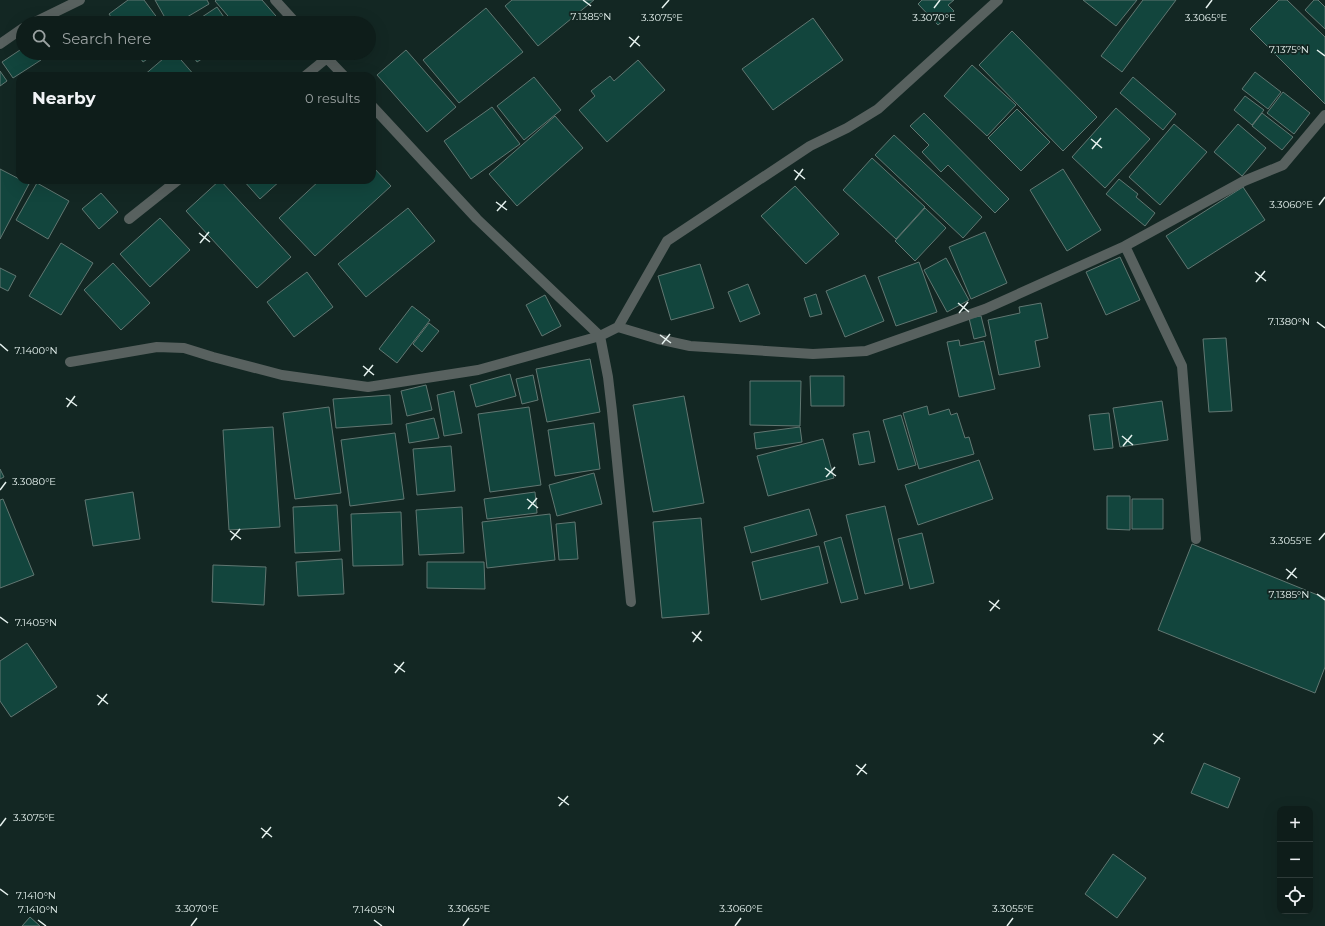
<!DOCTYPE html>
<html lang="en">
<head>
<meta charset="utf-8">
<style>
  body { margin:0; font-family:Montserrat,sans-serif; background:#1c2a27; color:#f1f3f6 }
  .controls { position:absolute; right:12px; bottom:12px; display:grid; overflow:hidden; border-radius:8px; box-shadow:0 4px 16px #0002 }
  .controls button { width:36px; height:36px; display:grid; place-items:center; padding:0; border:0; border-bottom:1px solid #2e3b39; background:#0e1d1a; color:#f1f3f6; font:20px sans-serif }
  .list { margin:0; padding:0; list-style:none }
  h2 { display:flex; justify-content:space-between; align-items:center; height:52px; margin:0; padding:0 16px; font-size:17px }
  h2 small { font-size:13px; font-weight:400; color:#9ba2a2 }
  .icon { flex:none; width:22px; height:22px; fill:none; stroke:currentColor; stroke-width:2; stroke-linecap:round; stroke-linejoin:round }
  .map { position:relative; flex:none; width:1325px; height:926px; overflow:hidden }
  .search { position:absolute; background:#0e1d1a; box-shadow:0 4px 16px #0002; left:16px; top:16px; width:360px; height:44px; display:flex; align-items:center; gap:10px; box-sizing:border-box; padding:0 14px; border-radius:22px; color:#9ba2a2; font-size:15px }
  .panel { position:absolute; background:#0e1d1a; box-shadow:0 4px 16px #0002; left:16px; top:72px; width:360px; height:112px; border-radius:12px }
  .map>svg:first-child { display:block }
  .building { fill:#12453d; stroke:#617772 }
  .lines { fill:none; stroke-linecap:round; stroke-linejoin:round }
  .minor { stroke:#58615f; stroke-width:10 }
  .ticks { fill:none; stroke:#e5f1ee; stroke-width:1.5 }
  .ticks-label { font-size:10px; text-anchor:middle; fill:#e5f1ee; stroke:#132723; stroke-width:4; stroke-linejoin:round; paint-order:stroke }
</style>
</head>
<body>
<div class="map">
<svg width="1325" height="926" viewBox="0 0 1325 926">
  <rect width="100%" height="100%" fill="#132723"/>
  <path class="building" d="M128 0H144L161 23H115L109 14Z
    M155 0H207L209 4 177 23H168Z
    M216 0H262L282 23H234L215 1Z
    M512 0H594L538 46 505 6Z
    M922 0H954L948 5 954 11 938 25 918 4Z
    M1083 0H1137L1116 26Z
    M1143 0H1176L1122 72 1101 56Z
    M1279 0H1287L1325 37V104L1250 29Z
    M1314 0H1318L1325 7V29L1305 10Z
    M217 7 228 23H193Z
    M486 8 523 52 459 103 423 60Z
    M813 18 843 60 773 110 742 69Z
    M1012 31 1097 117 1063 151 979 65Z
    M23 48V53H36L41 60 13 78 2 62Z
    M406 50 456 107 427 132 377 75Z
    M42 53H52L45 58Z
    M137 53H156L143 62Z
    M170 53H175L195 76H143Z
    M191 53H211L197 62Z
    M638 60 665 90 607 142 579 110 595 96 591 91 610 76 614 81Z
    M972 65 1016 105 987 136 944 96Z
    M0 71 7 81 0 86Z
    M1255 72 1281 92 1268 109 1242 89Z
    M534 77 561 110 524 140 497 106Z
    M1133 77 1176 114 1163 130 1120 93Z
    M1283 92 1310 113 1294 134 1267 113Z
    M1245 96 1264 110 1252 125 1234 110Z
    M492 107 520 144 471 179 444 141Z
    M1116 108 1150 139 1105 188 1072 157Z
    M1017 109 1050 142 1021 171 988 138Z
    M924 113 1009 199 995 213 948 165 941 172 922 152 929 145 910 126Z
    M1262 113 1293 137 1282 150 1252 126Z
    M555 116 583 148 517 206 489 174Z
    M1174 124 1207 152 1160 205 1129 177Z
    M1238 124 1266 148 1242 176 1214 152Z
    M894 135 982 217 963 238 875 155Z
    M872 158 925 207 896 239 843 190Z
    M372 166 391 186 315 256 279 218 320 180H372Z
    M0 169 29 184 0 239Z
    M1063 169 1101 230 1067 251 1030 190Z
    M1119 179 1138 194 1136 197 1155 213 1145 226 1106 194Z
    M220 180 291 257 257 288 186 211Z
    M243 180H281L260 199Z
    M37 183 69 201 48 239 16 220Z
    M795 186 839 234 806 264 761 216Z
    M1243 187 1265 220 1188 269 1166 236Z
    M101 193 118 212 99 229 82 209Z
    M408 208 435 241 366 297 338 264Z
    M925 208 946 228 915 261 895 241Z
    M160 218 190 250 150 287 120 254Z
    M985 232 1007 283 971 299 949 247Z
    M61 243 93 263 61 315 29 296Z
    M1120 257 1140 300 1106 315 1086 272Z
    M946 258 969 300 947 312 924 270Z
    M919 262 937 312 896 326 878 277Z
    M113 263 150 303 121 330 84 290Z
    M700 264 714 308 671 320 658 276Z
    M0 268 16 276 8 291 0 287Z
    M307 272 333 307 294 337 267 302Z
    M865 275 884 321 845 337 826 291Z
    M748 284 760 314 740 322 728 292Z
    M816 294 822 314 810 317 804 298Z
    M545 295 561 326 542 336 526 305Z
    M1041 303 1048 338 1035 341 1040 367 999 375 988 320 1020 313 1019 307Z
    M412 306 430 320 397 363 379 349Z
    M981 316 986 336 974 339 969 318Z
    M429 323 439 331 422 352 413 344Z
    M1226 338 1232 411 1209 412 1203 339Z
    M959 340 960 346 984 341 995 389 959 397 947 342Z
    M590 359 600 412 547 422 536 369Z
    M510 374 516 396 476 407 470 385Z
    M533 375 538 400 522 404 516 379Z
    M810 376H844V406H811Z
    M750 381H801L800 426 750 425Z
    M426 385 432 410 407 416 401 391Z
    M454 391 462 433 444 436 437 395Z
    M390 395 392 424 336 428 333 399Z
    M684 396 704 503 653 512 633 405Z
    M1162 401 1168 440 1120 447 1113 408Z
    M927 406 929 415 949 409 951 415 957 413 965 438 969 437 974 454 919 469 903 413Z
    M329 407 341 493 295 499 283 413Z
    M529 407 541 485 490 492 478 414Z
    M1109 413 1113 448 1094 450 1089 415Z
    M901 415 916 465 898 470 883 420Z
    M434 418 439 438 409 443 406 424Z
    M594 423 600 469 555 476 548 430Z
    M273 427 280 527 229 530 223 430Z
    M800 427 802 442 756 449 754 433Z
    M869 431 875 462 859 465 853 434Z
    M395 433 404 499 350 506 341 440Z
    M823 439 834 478 768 496 757 456Z
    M451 446 455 491 417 495 413 449Z
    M979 460 993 499 918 525 905 485Z
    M0 469 4 477 0 479Z
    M594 473 602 504 557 516 549 485Z
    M133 492 140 539 93 546 85 500Z
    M535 492 537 513 487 519 484 499Z
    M1107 496H1130V530L1107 529Z
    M3 499 34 575 0 588V500Z
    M1132 499H1163V529H1132Z
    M337 505 340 551 295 553 293 507Z
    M885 506 903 585 865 594 846 515Z
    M462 507 464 553 419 555 416 510Z
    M809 509 817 535 751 553 744 527Z
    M401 512 403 565 353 566 351 514Z
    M550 514 555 560 487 568 482 522Z
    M701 518 709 614 662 618 653 522Z
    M575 522 578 559 559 560 556 524Z
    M922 533 934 583 910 589 898 539Z
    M841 537 858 599 841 603 824 542Z
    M1192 544 1325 598V667L1315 693 1158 630Z
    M819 546 828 583 761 600 752 562Z
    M342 559 344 594 298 596 296 562Z
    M427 562H484L485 589 427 588Z
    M213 565 266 567 264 605 212 602Z
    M27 643 57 687 11 717 0 701V661Z
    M1204 763 1240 778 1228 808 1191 793Z
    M1113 854 1146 878 1117 918 1085 894Z
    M30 917 40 926H22Z"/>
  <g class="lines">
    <path class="minor" d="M275 0 296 23
      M33 23 80 0
      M0 44 23 28
      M322 53 344 76
      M305 76 327 58
      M372 106 477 219 600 336 608 377 612 411 631 602
      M129 219 178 180
      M618 327 658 339 690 346 813 354 866 351 985 309 1125 246
      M70 362 157 347 184 348 213 357 282 375 368 387 478 370 600 336 618 327 667 241 810 146 847 128 878 109 998 0
      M1196 539 1182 366 1125 246 1244 181 1283 165 1325 115"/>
  </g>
  <path class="ticks" d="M583 0 591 6M662 8 669 0M934 8 940 0M1206 8 1212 0M629 37 640 46M630 47 639 36M1317 50 1325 56M1091 139 1102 148M1092 149 1101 138M794 170 805 179M795 180 803 169M496 202 507 210M1319 205 1325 197M497 211 506 201M199 233 210 242M200 243 209 232M1255 272 1266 281M1256 282 1265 271M958 303 969 312M959 313 968 302M1317 322 1325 328M660 335 671 343M0 344 8 351M662 344 670 334M363 366 374 375M364 376 373 365M66 398 77 406M67 407 75 396M1122 436 1133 445M1123 446 1132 435M825 468 836 476M826 477 835 467M0 490 6 482M527 499 538 508M528 509 537 498M230 531 241 539M231 540 240 529M1319 540 1325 533M1286 569 1297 578M1287 579 1296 568M1317 594 1325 600M989 601 1000 609M990 611 999 600M0 617 8 623M692 632 702 641M693 642 701 631M394 664 405 672M395 673 404 662M97 695 108 704M98 705 107 694M1153 734 1164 742M1154 744 1163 733M856 765 867 774M857 775 866 764M558 797 569 805M559 806 568 796M0 826 6 818M261 828 272 837M262 838 271 827M0 889 8 895M38 920 46 926M374 920 382 926M191 926 197 918M463 926 469 918M735 926 741 918M1007 926 1013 918"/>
  <g class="ticks-label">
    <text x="591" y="20">7.1385°N</text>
    <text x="662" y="21">3.3075°E</text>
    <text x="934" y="21">3.3070°E</text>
    <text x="1206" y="21">3.3065°E</text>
    <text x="1289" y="53">7.1375°N</text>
    <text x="1291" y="208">3.3060°E</text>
    <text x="1289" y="325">7.1380°N</text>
    <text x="36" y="354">7.1400°N</text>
    <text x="34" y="485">3.3080°E</text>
    <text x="1291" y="544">3.3055°E</text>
    <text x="1289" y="598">7.1385°N</text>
    <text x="36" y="626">7.1405°N</text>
    <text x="34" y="821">3.3075°E</text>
    <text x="36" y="899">7.1410°N</text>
    <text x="197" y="912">3.3070°E</text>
    <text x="469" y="912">3.3065°E</text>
    <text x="741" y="912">3.3060°E</text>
    <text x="1013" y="912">3.3055°E</text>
    <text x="38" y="913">7.1410°N</text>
    <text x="374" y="913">7.1405°N</text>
  </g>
</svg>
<div class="controls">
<button>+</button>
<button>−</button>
<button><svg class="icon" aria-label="locate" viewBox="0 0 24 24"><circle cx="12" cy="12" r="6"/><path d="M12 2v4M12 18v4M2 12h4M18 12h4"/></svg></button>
</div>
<div class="search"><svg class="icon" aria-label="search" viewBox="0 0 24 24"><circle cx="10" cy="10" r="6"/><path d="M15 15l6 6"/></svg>Search here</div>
<section class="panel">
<h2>Nearby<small>0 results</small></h2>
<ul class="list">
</ul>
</section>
</div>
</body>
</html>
